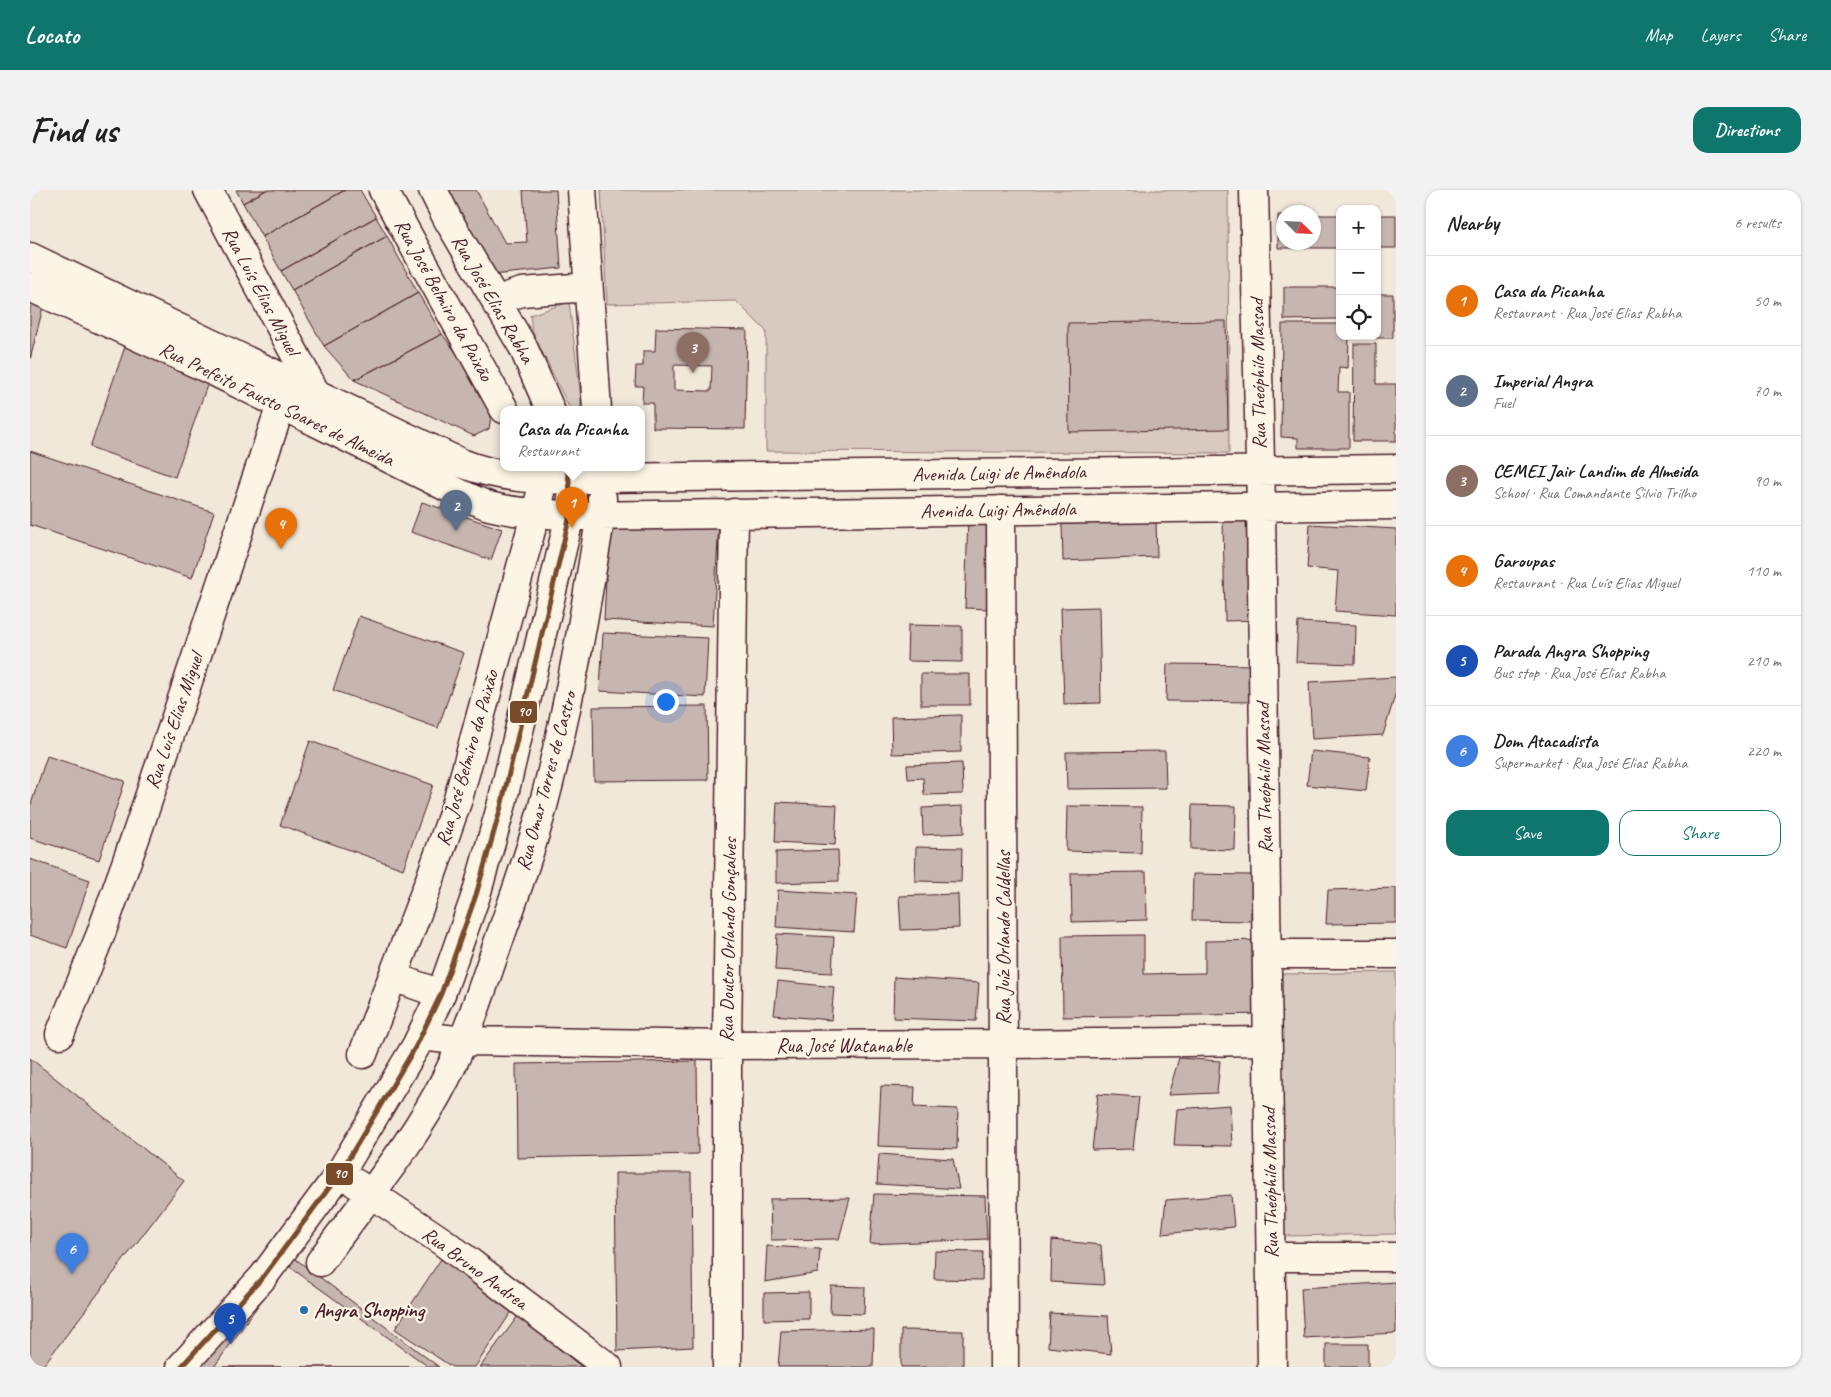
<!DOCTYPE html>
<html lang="en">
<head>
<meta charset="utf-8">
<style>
  body { margin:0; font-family:Caveat,sans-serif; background:#f2f2f2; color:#202124 }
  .controls { position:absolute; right:15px; top:15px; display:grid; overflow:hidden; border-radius:10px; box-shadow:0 1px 4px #0004 }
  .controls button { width:45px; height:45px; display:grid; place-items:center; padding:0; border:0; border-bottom:1px solid #e0e0e0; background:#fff; color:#202124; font:25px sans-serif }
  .compass { position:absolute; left:1246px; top:15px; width:45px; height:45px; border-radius:50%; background:#fff; box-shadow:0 1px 4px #0004; rotate:114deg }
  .you { position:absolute; left:635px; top:511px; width:18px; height:18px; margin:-12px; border:4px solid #fff; border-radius:50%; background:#1a73e8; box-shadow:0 0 0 8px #1a73e833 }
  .badge { display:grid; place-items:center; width:32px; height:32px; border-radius:50%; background:#0f766e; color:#fff; font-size:16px; font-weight:700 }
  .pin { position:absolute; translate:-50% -41px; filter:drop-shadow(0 1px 2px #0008) }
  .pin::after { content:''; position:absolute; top:26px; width:18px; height:15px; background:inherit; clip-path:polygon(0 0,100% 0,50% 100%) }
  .popup { position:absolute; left:470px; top:216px; width:145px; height:65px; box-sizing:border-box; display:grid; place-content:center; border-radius:10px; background:#fff; filter:drop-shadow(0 1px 4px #0005); font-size:16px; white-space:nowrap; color:#757577 }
  .popup b { font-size:19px; color:#202124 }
  .popup::after { content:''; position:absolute; left:50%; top:100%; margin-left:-10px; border:10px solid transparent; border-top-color:#fff }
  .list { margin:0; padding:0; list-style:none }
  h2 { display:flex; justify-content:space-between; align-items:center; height:65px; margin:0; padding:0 20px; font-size:21px }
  h2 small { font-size:16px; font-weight:400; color:#757577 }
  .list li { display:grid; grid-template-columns:32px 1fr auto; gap:15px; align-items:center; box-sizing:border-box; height:90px; padding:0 20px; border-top:1px solid #e0e0e0 }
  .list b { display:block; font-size:19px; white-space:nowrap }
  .list p { margin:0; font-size:16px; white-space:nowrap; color:#757577 }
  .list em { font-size:16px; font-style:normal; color:#757577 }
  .actions { display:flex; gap:10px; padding:15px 20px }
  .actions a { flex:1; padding:11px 0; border:1px solid #0f766e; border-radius:15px; text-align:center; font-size:18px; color:#0f766e }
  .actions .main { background:#0f766e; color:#fff }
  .icon { flex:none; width:28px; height:28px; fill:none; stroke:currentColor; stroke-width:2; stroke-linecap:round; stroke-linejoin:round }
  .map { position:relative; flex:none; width:1366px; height:1177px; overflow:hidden; border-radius:15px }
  header { display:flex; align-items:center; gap:30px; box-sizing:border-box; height:70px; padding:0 25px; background:#0f766e; color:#fff }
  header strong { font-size:24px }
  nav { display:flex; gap:28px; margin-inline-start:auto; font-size:18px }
  .intro { display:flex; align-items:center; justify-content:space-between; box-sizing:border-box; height:120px; padding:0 30px }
  h1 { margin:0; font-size:35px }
  .button { padding:12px 22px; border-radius:15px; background:#0f766e; color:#fff; font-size:18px; font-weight:700 }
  main { display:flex; gap:30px; padding:0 30px }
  aside { flex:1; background:#fff; border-radius:15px; box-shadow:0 1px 4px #0004 }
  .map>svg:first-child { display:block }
  .green { fill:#d8cac0; stroke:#917476 }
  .building { fill:#c7b6af; stroke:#4a1f2b; fill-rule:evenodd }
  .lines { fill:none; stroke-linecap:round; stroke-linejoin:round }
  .minor-casing { stroke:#4a1f2b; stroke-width:31 }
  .minor { stroke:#fcf5e5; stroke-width:28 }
  .bus-1-casing { stroke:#fcf5e5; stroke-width:9 }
  .bus-1 { stroke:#7a4b2a; stroke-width:5 }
  .poi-dot { fill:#1f6fb2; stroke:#fcf5e5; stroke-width:2 }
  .labels { text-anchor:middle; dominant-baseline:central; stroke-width:4.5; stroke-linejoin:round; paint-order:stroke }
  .street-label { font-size:20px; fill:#4a1f2b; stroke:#fcf5e5 }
  .poi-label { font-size:20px; font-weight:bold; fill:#4a1f2b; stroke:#fcf5e5; text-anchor:start }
  .line-badge { stroke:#fcf5e5; stroke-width:2 }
  .badge-label { font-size:14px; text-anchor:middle; font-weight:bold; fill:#fff }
</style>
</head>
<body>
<header>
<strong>Locato</strong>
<nav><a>Map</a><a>Layers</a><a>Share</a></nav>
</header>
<div class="intro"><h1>Find us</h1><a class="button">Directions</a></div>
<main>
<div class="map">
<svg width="1366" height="1177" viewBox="0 0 1366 1177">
  <rect width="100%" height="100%" fill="#f1e8da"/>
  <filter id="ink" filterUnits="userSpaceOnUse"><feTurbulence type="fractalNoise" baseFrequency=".02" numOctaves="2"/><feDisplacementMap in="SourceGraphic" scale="10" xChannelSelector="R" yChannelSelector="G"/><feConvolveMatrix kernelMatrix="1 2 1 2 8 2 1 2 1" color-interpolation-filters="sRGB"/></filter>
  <g filter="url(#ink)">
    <path class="green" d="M571 0H1198L1199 263 736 261V141L706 111 577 114Z
      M539 112 551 209V219H540L502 141 500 125Z
      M1366 782V1044L1253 1046 1249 784Z"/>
    <path class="building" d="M206 0H236L213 13Z
      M236 0H315L232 47 213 13Z
      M315 0H330L346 27 251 81 232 47Z
      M405 0H446L475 53 497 52 493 0H526L531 78 452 86Z
      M1248 25H1254V52H1284V25H1310V58H1248Z
      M1347 25H1366V58H1347Z
      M346 27 357 46 262 100 251 81Z
      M357 46 388 103 294 156 262 100Z
      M1254 97H1308V129L1254 130Z
      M0 102 15 109 0 170Z
      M388 103 412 144 324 190 294 156Z
      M1347 104H1363V148H1341V146H1347Z
      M1196 131 1198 239 1039 242 1038 133Z
      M1252 134H1310V146H1319L1318 178 1309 177 1308 202H1319V258H1268V248L1251 247Z
      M626 138 717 140 715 239 623 238V213H612L613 196H605L606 176H613V161H625ZM644 175 682 176 681 201 644 200Z
      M412 144 441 182 462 220 459 239 444 246 324 190Z
      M96 154 181 184 145 287 60 257Z
      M1324 154H1346V194H1366V251H1323Z
      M0 261 184 322 162 388 0 335Z
      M392 312 472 339 461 370 381 342Z
      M579 327 689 333 683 436 574 430Z
      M938 327H963L959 419 935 418Z
      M1226 329 1228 430 1195 431 1193 330Z
      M1126 331 1127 367 1033 371 1032 334Z
      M1280 334 1366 339V425L1305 421 1308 381 1277 378Z
      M1069 417 1071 513 1034 514 1031 418Z
      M329 426 434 463 408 538 303 500Z
      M1268 432 1326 435 1325 474 1266 472Z
      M878 435 932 436V472L877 471Z
      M573 443 678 448 675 507 570 501Z
      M1137 474 1232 475 1231 512 1136 511Z
      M891 484H940V515H891Z
      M1366 487V502L1353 545 1282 549 1279 492Z
      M677 516 678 590 564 591 563 517Z
      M931 525V562L862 564 861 527Z
      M280 551 403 595 373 679 250 635Z
      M1135 561 1136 598 1037 599 1036 562Z
      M1281 561 1340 567 1336 601 1277 595Z
      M17 566 95 591 69 670 0 648V617Z
      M932 573 933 604 894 605 893 588 878 589 877 575Z
      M747 612 807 615 805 655 745 652Z
      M1162 615 1206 616 1205 660 1161 659Z
      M933 616 934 643 893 645 892 618Z
      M1037 616 1112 617 1111 663 1036 661Z
      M886 657 932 658 931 692 885 691Z
      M808 660 809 691 746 693V662Z
      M0 669 60 690 37 758 0 745Z
      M1116 682 1117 730 1042 732 1041 683Z
      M1163 684 1222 685 1221 731 1162 730Z
      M1366 698V733L1296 734 1298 700Z
      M748 700 827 705 824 742 746 737Z
      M928 704 929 738 871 740 869 706Z
      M747 744 804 747 802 783 745 780Z
      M1114 745V784L1175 783V751L1236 750 1237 824 1033 827 1032 746Z
      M864 787 949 793 946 831 863 828Z
      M748 791 804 797 801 830 744 825Z
      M0 868 154 991 12 1177H0Z
      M1149 868 1190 871 1187 903 1138 905Z
      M667 871 668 964 487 968 486 874Z
      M851 896 885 897 884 917 928 919 927 959 848 956Z
      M1068 904 1109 907 1103 959 1062 960Z
      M1200 915 1202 956 1144 955 1147 919Z
      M849 964 923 969 929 999 847 994Z
      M585 983H661L663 1157 587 1161Z
      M844 1004 955 1006 957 1049 840 1054Z
      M1201 1005 1204 1037 1132 1044 1136 1010Z
      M820 1008 809 1049 741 1050 740 1009Z
      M1022 1050 1071 1055 1074 1095 1021 1092Z
      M737 1056 790 1059 788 1083 735 1092Z
      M905 1061 953 1062 952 1090 904 1089Z
      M259 1064 409 1177H171Z
      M411 1069 484 1118 445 1177H422L365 1139Z
      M257 1075 399 1177H184Z
      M1366 1092V1143L1274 1148 1271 1098Z
      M801 1096 835 1097 834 1124 800 1123Z
      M779 1102V1129L734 1130V1103Z
      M1020 1123 1078 1126 1081 1164 1018 1157Z
      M488 1126 552 1177H450Z
      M844 1139 843 1177H748L751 1141Z
      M871 1140 933 1141V1177H871Z
      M1296 1154H1338V1177H1296Z"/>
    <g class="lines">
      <g class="minor-casing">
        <path id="minor" d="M178 0 285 202
          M353 0 474 219
          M403 0 417 28 493 157 520 219
          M552 0 567 219
          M1224 0 1231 317 1242 1177
          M0 67 431 273C477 291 525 291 573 288L1366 279
          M0 97 185 182 431 304C440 308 450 313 459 316 490 324 521 324 551 326L1366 315
          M467 115 479 106 492 102 558 97
          M971 320 974 1177
          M1237 764H1366
          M363 787 411 804
          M30 844 70 746 108 640 251 215
          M391 846 434 851 697 855 973 854 1238 851
          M333 864 399 692 428 609 510 307
          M325 993 413 1052 578 1177
          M1241 1067H1366
          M290 1072C333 1012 383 954 416 888 437 846 451 802 466 759 482 713 499 667 512 620 538 523 555 423 571 324L572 308
          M151 1177 233 1087 310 983 386 856 411 804 446 705 471 617 540 325 542 307
          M697 1177V855L704 323"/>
      </g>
      <use href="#minor" class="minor"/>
      <g class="bus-1-casing">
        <path id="bus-1" d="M151 1177 233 1087 310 983 386 856 411 804 446 705 471 617 540 325C541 308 541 294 536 277"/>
      </g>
      <use href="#bus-1" class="bus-1"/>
    </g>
  </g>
  <circle class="poi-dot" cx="274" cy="1120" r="5"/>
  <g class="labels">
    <g class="street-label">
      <text transform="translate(231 101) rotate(62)">Rua Luís Elias Miguel</text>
      <text transform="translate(463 109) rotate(60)">Rua José Elias Rabha</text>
      <text transform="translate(414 110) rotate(61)">Rua José Belmiro da Paixão</text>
      <text transform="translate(1228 184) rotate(-91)">Rua Theóphilo Massad</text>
      <text transform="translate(247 214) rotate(26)">Rua Prefeito Fausto Soares de Almeida</text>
      <text transform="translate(969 283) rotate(-1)">Avenida Luigi de Amêndola</text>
      <text transform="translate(968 320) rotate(-1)">Avenida Luigi Amêndola</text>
      <text transform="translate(144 531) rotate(-71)">Rua Luís Elias Miguel</text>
      <text transform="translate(437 568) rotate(-74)">Rua José Belmiro da Paixão</text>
      <text transform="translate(1234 588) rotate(-91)">Rua Theóphilo Massad</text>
      <text transform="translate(516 591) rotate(-75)">Rua Omar Torres de Castro</text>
      <text transform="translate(973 748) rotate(-90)">Rua Juíz Orlando Caldellas</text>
      <text transform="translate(698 750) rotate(-89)">Rua Doutor Orlando Gonçalves</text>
      <text x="814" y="855">Rua José Watanable</text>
      <text transform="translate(1240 993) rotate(-91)">Rua Theóphilo Massad</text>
      <text transform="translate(445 1078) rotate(36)">Rua Bruno Andrea</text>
    </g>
    <g class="poi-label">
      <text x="284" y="1120">Angra Shopping</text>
    </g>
  </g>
  <g class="line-badge">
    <rect x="479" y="510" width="29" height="24" rx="5" fill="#7a4b2a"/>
    <rect x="295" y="972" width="29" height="24" rx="5" fill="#7a4b2a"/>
  </g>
  <g class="badge-label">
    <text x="494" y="526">90</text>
    <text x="310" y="988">90</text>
  </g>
</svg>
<div class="controls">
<button>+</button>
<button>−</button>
<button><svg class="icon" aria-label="locate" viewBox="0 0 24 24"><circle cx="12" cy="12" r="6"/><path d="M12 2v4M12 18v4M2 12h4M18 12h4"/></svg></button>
</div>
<svg class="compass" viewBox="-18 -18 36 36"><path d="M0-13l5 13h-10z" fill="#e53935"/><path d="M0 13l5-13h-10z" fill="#757577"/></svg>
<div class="you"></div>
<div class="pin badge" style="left:542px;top:338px;background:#e8710a">1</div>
<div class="popup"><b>Casa da Picanha</b>Restaurant</div>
<div class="pin badge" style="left:426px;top:341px;background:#5c6f8a">2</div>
<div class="pin badge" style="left:663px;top:183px;background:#8d6e63">3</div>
<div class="pin badge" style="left:251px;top:359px;background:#e8710a">4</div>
<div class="pin badge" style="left:200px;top:1154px;background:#1a4fb4">5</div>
<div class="pin badge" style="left:42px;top:1084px;background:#3f7fe0">6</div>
</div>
<aside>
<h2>Nearby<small>6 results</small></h2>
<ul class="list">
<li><span class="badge" style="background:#e8710a">1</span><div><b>Casa da Picanha</b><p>Restaurant · Rua José Elias Rabha</p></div><em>50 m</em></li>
<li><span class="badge" style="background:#5c6f8a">2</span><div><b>Imperial Angra</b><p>Fuel</p></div><em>70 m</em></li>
<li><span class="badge" style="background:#8d6e63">3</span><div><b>CEMEI Jair Landim de Almeida</b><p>School · Rua Comandante Silvio Trilho</p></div><em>90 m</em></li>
<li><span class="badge" style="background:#e8710a">4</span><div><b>Garoupas</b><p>Restaurant · Rua Luís Elias Miguel</p></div><em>110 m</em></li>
<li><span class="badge" style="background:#1a4fb4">5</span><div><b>Parada Angra Shopping</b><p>Bus stop · Rua José Elias Rabha</p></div><em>210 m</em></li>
<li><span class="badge" style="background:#3f7fe0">6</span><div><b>Dom Atacadista</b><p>Supermarket · Rua José Elias Rabha</p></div><em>220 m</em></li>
</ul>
<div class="actions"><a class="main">Save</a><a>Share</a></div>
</aside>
</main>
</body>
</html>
